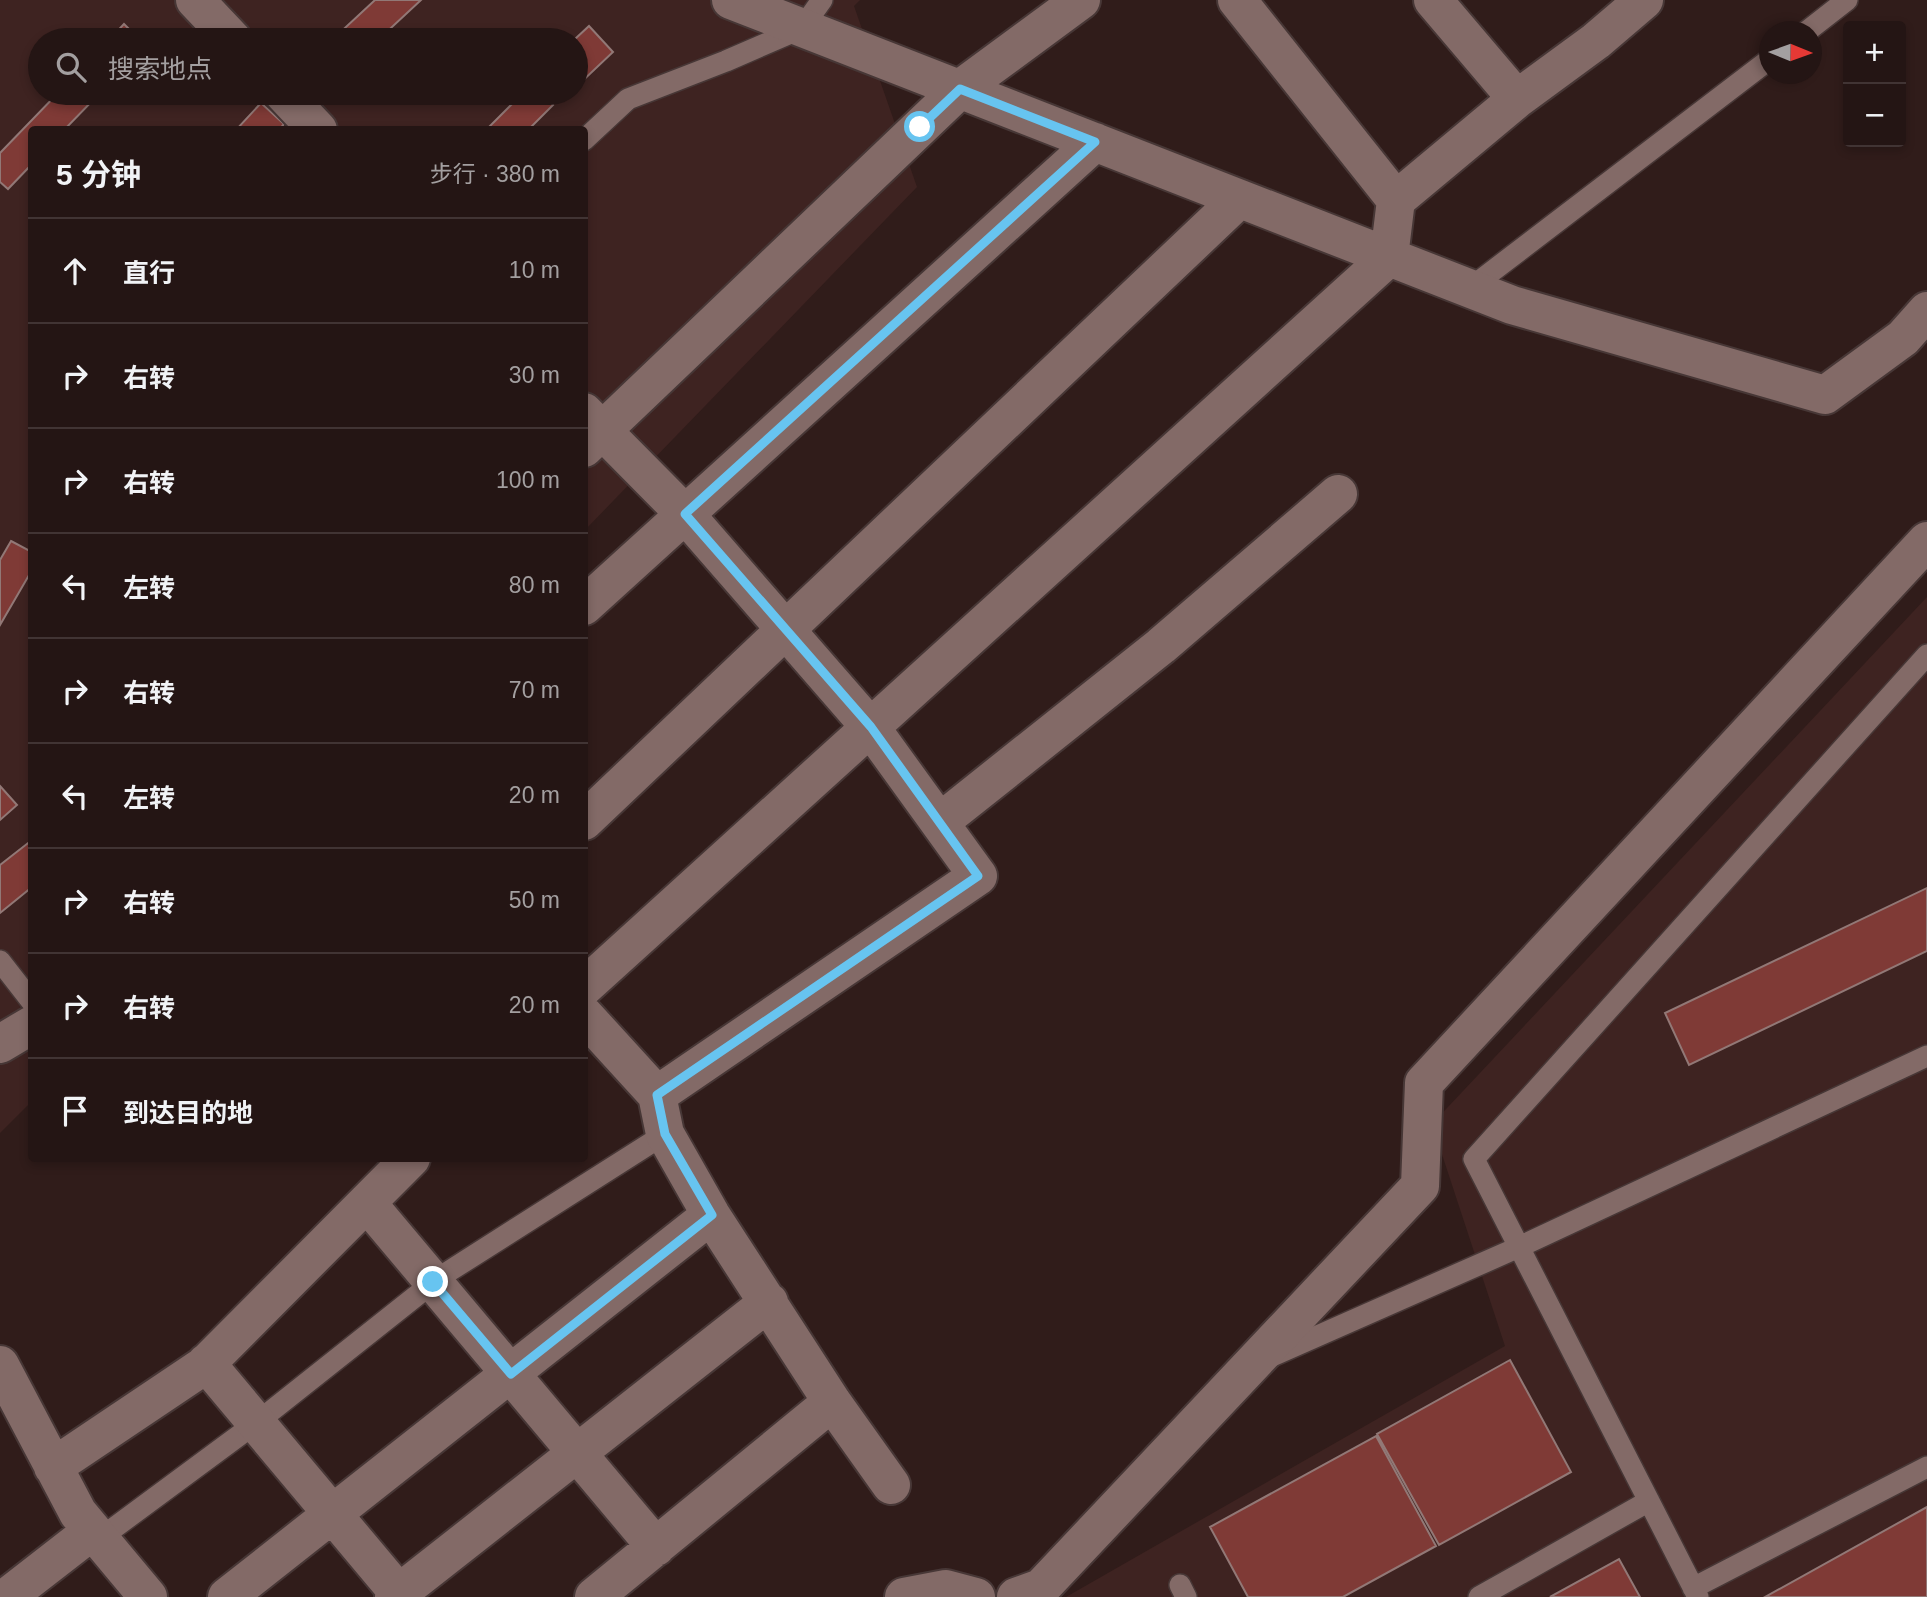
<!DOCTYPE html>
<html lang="zh">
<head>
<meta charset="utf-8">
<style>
  body { margin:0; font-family:Arial,"Noto Sans SC",sans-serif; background:#2c1e1d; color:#f1f3f6 }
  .controls { position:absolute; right:21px; top:21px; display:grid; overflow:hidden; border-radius:7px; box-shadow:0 4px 10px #0003 }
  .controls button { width:63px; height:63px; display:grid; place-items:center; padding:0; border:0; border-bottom:2px solid #413434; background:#241514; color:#f1f3f6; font:35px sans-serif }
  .compass { position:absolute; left:1759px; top:21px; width:63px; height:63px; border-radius:50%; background:#241514; box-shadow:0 4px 10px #0003; rotate:91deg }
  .stop { position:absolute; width:21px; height:21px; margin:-16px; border:5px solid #67c4f0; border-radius:50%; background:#fff }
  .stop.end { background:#67c4f0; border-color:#fff; box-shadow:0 2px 7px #0008 }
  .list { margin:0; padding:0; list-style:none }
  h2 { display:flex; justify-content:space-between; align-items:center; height:91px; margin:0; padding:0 28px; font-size:30px }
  h2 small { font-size:23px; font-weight:400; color:#a39fa0 }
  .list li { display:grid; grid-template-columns:46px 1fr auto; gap:21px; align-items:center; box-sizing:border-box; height:105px; padding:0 28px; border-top:2px solid #413434 }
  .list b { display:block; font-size:26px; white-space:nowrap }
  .list em { font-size:23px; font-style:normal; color:#a39fa0 }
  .icon { flex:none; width:38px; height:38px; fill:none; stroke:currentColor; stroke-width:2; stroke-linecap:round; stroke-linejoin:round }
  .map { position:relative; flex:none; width:1927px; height:1597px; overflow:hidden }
  .search { position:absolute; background:#241514; box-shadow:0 4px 10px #0003; left:28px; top:28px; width:560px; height:77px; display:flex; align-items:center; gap:18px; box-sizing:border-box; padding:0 24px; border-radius:38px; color:#a39fa0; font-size:26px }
  .panel { position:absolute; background:#241514; box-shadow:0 4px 10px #0003; left:28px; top:126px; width:560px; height:1036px; border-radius:7px }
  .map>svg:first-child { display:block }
  .built { fill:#3e2321; fill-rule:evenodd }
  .building { fill:#7f3a36; stroke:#927876; stroke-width:2 }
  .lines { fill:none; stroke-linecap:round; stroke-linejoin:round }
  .lane-casing { stroke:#473736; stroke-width:24 }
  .street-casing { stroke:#473736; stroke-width:42 }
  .secondary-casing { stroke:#473736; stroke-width:42 }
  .lane { stroke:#836a67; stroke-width:21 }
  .street { stroke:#836a67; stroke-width:38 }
  .secondary { stroke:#836a67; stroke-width:38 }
  .route { stroke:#67c4f0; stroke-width:9 }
</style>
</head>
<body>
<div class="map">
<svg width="1927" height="1597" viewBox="0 0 1927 1597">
  <rect width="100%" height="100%" fill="#301c1a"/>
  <path class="built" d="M0 0H860L854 6 917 187 585 530 584 130H32V1101L0 1133ZM40 40H576V93H40Z
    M1927 597V1597H1066L1505 1346 1432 1124Z"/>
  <path class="building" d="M375 0H421L378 40H332Z
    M124 24 140 40H109Z
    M589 26 613 52 576 87 574 40Z
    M58 93H100L64 130H32V164L8 189 0 182V153Z
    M523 93H541L553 105 528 130H486Z
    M261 103 284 124 279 130H236Z
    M11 541 32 552V570L0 625V560Z
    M0 786 17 805 0 820Z
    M32 840V887L0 913V865Z
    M1927 888V951L1689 1065 1665 1013Z
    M1510 1360 1571 1472 1439 1545 1377 1434Z
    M1376 1436 1436 1546 1343 1597H1248L1210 1527Z
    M1927 1507V1597H1765Z
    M1619 1559 1640 1597H1550Z"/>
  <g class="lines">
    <g class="lane-casing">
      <path id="lane" d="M1806 32 1847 0
        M584 140 628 99 726 61 802 28 822 0
        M1469 289 1770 59
        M0 961 32 1002
        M1270 1357 1519 1247 1927 1056
        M99 1539 256 1423 440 1277 665 1134
        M1180 1585 1186 1597
        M1693 1588 1927 1467
        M1479 1597 1649 1501
        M1698 1597 1474 1159 1927 655"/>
    </g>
    <g class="street-casing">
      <path id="street" d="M195 0 233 40
        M731 0 1512 305 1825 395 1903 338 1927 311
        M1237 0 1396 200 1517 99 1433 0
        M283 93 318 130
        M1517 99 1596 41 1644 0
        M584 412 685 514 871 728 978 876 657 1095
        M584 448 960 89 1081 0
        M584 606 1095 142
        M584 821 1239 199
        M940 822 1161 646 1338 494
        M584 987 1389 257 1396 200
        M584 1015 657 1095 665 1134 711 1215 832 1402 891 1485
        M0 1044 32 1025
        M367 1203 656 1547
        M206 1363 402 1597
        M0 1365 78 1513 148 1597
        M53 1467 205 1365 411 1158
        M7 1597 92 1531
        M227 1597 711 1215
        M394 1597 769 1302
        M594 1597 832 1402"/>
    </g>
    <g class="secondary-casing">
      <path id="secondary" d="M904 1597 946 1589 976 1597
        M1016 1597 1041 1588 1420 1186 1424 1083 1927 541"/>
    </g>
    <use href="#lane" class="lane"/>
    <use href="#street" class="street"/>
    <use href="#secondary" class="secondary"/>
  </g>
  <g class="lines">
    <path class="route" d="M433 1282 511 1374 712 1215 665 1134 657 1095 978 876 871 727 685 514 1095 142 960 89 920 127"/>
  </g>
</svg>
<div class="controls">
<button>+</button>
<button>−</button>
</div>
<svg class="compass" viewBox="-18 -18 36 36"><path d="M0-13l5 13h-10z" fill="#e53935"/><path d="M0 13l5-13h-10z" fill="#a39fa0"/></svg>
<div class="stop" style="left:920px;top:127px"></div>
<div class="stop end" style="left:433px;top:1282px"></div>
<div class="search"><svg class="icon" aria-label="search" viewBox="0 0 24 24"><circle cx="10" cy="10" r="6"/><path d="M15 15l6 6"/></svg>搜索地点</div>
<section class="panel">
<h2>5 分钟<small>步行 · 380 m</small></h2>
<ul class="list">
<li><svg class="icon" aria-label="ahead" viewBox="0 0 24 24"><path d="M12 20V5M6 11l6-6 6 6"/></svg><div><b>直行</b></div><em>10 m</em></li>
<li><svg class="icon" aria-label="right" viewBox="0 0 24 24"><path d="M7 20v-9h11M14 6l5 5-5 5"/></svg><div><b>右转</b></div><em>30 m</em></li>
<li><svg class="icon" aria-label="right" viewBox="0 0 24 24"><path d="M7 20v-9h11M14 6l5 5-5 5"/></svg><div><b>右转</b></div><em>100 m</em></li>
<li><svg class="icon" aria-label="left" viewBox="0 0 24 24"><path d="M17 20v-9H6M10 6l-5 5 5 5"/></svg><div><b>左转</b></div><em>80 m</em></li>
<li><svg class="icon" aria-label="right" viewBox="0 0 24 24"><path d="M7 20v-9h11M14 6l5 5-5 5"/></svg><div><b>右转</b></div><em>70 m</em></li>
<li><svg class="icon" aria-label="left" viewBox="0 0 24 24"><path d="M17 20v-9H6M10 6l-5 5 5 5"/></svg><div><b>左转</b></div><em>20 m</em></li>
<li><svg class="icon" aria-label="right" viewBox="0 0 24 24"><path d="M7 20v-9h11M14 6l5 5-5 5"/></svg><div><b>右转</b></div><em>50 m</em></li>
<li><svg class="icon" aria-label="right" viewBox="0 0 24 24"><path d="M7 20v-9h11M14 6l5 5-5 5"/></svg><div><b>右转</b></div><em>20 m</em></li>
<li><svg class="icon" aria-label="arrive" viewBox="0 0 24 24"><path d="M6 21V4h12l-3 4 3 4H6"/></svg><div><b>到达目的地</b></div></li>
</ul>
</section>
</div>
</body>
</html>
